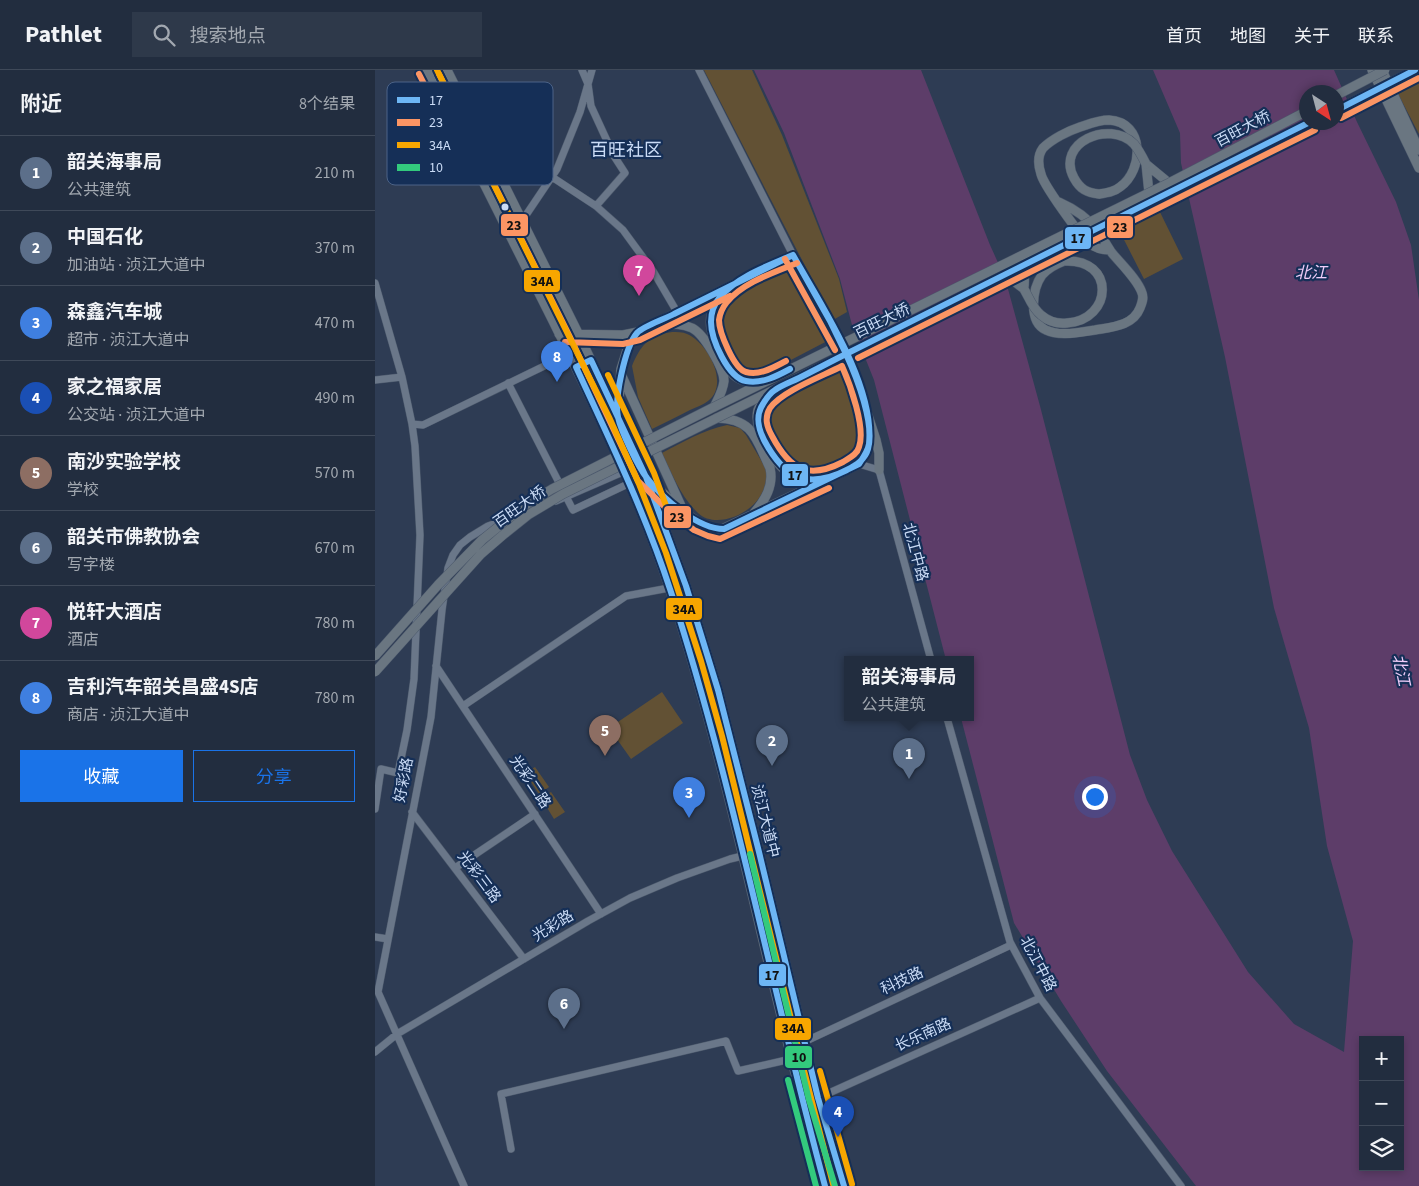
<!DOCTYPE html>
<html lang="zh">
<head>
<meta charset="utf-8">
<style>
  body { margin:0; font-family:"Source Sans 3","Noto Sans SC",sans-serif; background:#2e394a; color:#f1f3f6 }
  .controls { position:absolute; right:15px; bottom:15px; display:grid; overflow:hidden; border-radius:0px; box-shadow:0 2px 8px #0003 }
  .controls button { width:45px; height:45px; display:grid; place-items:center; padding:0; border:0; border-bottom:1px solid #3f4959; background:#222d3f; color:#f1f3f6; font:25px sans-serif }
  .compass { position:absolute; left:924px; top:15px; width:45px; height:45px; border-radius:50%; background:#222d3f; box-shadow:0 2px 8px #0003; rotate:144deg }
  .you { position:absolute; left:719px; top:726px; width:18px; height:18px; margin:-12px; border:4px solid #fff; border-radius:50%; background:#1a73e8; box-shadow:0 0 0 8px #1a73e833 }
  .badge { display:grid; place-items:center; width:32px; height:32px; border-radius:50%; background:#1a73e8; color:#fff; font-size:16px; font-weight:700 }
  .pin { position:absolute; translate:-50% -41px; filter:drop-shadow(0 1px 2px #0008) }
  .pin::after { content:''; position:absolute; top:26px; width:18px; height:15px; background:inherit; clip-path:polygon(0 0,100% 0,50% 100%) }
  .popup { position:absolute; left:469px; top:586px; width:130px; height:65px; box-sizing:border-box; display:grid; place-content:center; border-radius:0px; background:#222d3f; filter:drop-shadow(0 1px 4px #0005); font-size:16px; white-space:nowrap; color:#a2a8b0 }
  .popup b { font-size:19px; color:#f1f3f6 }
  .popup::after { content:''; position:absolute; left:50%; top:100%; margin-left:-10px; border:10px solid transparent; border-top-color:#222d3f }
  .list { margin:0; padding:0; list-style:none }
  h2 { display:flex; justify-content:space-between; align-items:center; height:65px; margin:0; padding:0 20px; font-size:21px }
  h2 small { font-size:16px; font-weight:400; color:#a2a8b0 }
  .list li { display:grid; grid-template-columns:32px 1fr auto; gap:15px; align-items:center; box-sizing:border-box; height:75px; padding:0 20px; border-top:1px solid #3f4959 }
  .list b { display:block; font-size:19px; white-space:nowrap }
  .list p { margin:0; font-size:16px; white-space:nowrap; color:#a2a8b0 }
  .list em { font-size:16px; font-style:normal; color:#a2a8b0 }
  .actions { display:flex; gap:10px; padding:15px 20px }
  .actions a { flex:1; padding:11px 0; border:1px solid #1a73e8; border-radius:0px; text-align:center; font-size:18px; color:#1a73e8 }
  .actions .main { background:#1a73e8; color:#fff }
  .icon { flex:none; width:28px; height:28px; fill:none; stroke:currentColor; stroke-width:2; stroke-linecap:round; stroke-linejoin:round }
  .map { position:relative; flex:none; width:1044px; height:1116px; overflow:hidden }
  header { display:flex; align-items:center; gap:30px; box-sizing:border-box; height:70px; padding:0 25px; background:#222d3f; border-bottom:1px solid #3f4959 }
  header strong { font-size:24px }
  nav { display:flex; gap:28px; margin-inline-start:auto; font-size:18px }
  .search { width:350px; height:45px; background:#2e394a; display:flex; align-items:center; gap:12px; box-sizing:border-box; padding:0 18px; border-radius:0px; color:#a2a8b0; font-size:19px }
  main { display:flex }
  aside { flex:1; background:#222d3f }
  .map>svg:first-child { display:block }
  .green { fill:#625134 }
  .water { fill:#5d3d69; fill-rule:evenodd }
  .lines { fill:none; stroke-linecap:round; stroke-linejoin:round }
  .minor-casing { stroke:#4c596c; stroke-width:8 }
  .major-casing { stroke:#4c596c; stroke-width:10 }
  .minor { stroke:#6a7789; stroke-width:7 }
  .major { stroke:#6a7681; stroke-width:9 }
  .major-bridge-casing { stroke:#4c596c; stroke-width:10; stroke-linecap:butt }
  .major-bridge { stroke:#6a7681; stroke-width:9 }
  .bus-1-casing { stroke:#152f57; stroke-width:10 }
  .bus-2-casing { stroke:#152f57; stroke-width:10 }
  .bus-3-casing { stroke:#152f57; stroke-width:10 }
  .bus-4-casing { stroke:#152f57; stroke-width:10 }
  .bus-1 { stroke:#6db6f5; stroke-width:6 }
  .bus-2 { stroke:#fb9564; stroke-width:6 }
  .bus-3 { stroke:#f7a600; stroke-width:6 }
  .bus-4 { stroke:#33ca7d; stroke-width:6 }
  .bus-dot { fill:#cbdcf6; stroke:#152f57; stroke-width:2 }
  .labels { text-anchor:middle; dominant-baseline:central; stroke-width:4.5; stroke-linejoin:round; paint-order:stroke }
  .street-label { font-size:15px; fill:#cbdcf6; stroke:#152f57 }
  .water-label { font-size:16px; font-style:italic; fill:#f0cdf9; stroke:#152f57 }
  .quarter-label { font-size:18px; fill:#cbdcf6; stroke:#152f57 }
  .key { fill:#152f57; stroke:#4c6387; stroke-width:1 }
  .key-label { font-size:14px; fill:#cbdcf6 }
  .line-badge { stroke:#152f57; stroke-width:2 }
  .pale-badge-label { font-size:14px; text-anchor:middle; font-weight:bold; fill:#111 }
</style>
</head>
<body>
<header>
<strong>Pathlet</strong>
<div class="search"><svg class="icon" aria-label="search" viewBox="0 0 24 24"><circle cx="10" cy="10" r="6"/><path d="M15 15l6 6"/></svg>搜索地点</div>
<nav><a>首页</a><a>地图</a><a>关于</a><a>联系</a></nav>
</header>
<main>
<aside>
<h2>附近<small>8个结果</small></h2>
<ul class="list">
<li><span class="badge" style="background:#5c6f8a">1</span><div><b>韶关海事局</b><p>公共建筑</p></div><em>210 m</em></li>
<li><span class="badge" style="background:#5c6f8a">2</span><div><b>中国石化</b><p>加油站 · 浈江大道中</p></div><em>370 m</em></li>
<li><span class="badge" style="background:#3f7fe0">3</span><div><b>森鑫汽车城</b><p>超市 · 浈江大道中</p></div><em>470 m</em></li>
<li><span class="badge" style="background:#1a4fb4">4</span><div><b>家之福家居</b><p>公交站 · 浈江大道中</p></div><em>490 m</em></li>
<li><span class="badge" style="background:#8d6e63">5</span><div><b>南沙实验学校</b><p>学校</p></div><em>570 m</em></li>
<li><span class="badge" style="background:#5c6f8a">6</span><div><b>韶关市佛教协会</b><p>写字楼</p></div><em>670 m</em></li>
<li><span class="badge" style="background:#d1479c">7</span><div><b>悦轩大酒店</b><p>酒店</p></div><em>780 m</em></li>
<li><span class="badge" style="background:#3f7fe0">8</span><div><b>吉利汽车韶关昌盛4S店</b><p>商店 · 浈江大道中</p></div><em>780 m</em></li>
</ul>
<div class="actions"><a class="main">收藏</a><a>分享</a></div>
</aside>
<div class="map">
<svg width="1044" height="1116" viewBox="0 0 1044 1116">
  <rect width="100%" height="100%" fill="#2e3c54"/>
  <path class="green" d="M329 0H377L407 65 464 209 472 242 458 250Z
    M1044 11V64L1022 22Z
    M783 138 808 189 769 209 743 158Z
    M402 201C407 202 414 202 418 204 432 214 448 253 456 269L391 303C388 305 384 306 380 306 356 301 335 257 347 235 358 216 383 207 402 201Z
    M297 262C302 262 308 262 312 264 333 273 355 314 333 331 328 335 321 337 315 340 303 346 290 353 277 359L263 327 257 296C265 276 274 265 297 262Z
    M465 296 477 320 490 363 485 379 443 404 421 402 412 395 405 386 391 355 397 331Z
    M352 355 365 358 371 365 393 402C391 411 390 420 384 428 373 445 340 459 323 443 306 427 297 404 287 383 308 372 328 360 352 355Z
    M287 622 308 653 256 689 234 658Z
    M160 697 174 717 164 724 150 703Z
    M176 722 190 742 179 749 166 728Z"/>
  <path class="water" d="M379 0H546L615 175 630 208 665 336 755 685 772 730 797 781 873 902 919 954 969 982 978 871 952 776 934 658 899 538 850 287 806 93 805 63 778 0H959L982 52 1021 132 1036 175 1044 230V1116H821L732 1001 686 931 639 853 586 648H595V590H571L499 310 477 255 465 209 409 63ZM932 22H962V52H932ZM988 970H1025V1097H988Z"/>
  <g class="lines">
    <g class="minor-casing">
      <path id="minor" d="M207 0 213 14 216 36 239 86 250 103 221 136
        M324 0 418 185
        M177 107 221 136 248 160 278 201 302 242
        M147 151 182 99 205 42 217 0
        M0 213 27 307 37 354 48 355 194 284
        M0 310 27 307
        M133 313 198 440 255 413
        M484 394 504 400 556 590
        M181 431 250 401
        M61 596 226 844
        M88 636 251 526 294 518
        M572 648 635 872 665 928 806 1116
        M0 739 6 699 23 703 32 660 39 609 45 465 40 376 37 354
        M37 742 149 889
        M80 798 160 744
        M0 867 13 869
        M429 972 636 875
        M0 982 22 964 213 851 255 828 302 808 355 789 384 782
        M443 1028 665 928
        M136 1079 126 1024 351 971 363 1001 416 989
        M89 1116 3 922 56 647 67 540 73 498 78 485 85 475 95 467 113 456 155 441"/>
    </g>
    <g class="major-casing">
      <path id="major" d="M52 0C94 84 136 168 178 251 221 339 265 427 295 520 359 715 394 919 450 1116
        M72 0 203 263 271 407 311 516 343 620 384 782 443 1028 469 1116
        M997 0 1044 98
        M1007 0 1044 80
        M771 94 794 113
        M771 94 774 123
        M724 124C732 123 739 122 745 117 769 100 770 52 734 50 724 50 714 54 705 57 693 61 677 69 668 78 662 86 663 95 666 104 668 114 705 166 714 173 720 178 726 180 735 180
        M684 132C700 139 712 147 723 161 728 168 732 176 737 183 746 194 763 210 767 223 769 228 767 233 765 238 758 256 737 257 720 260 705 262 685 267 671 260 653 252 657 219 667 205 673 198 681 194 689 191
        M631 205 649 219
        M649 219 650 196
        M351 220C329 243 333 260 347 286 351 294 355 304 363 308 371 313 384 311 393 310
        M282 254C294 254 306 253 317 258 329 264 349 298 349 311 348 321 343 329 339 337
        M184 264 248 265 263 262 418 185 477 297 501 370 504 383V400
        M246 304 307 438
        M398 321C392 327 386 332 383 340 378 360 400 397 419 406 429 410 440 409 450 409
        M243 345 246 299 252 280 263 262
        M342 348C379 349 381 369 395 398 399 416 390 430 379 443
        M273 409C292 426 319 457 345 460L484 394 494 375 493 356"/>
    </g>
    <use href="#minor" class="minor"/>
    <use href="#major" class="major"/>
    <g class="major-bridge-casing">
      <path id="major-bridge" d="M962 25 1010 0
        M962 40 1040 0
        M724 124C712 123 705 119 699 108 680 73 734 49 759 74 764 80 768 88 771 94
        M649 219C654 228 658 239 666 245 673 251 683 254 692 253 738 250 741 188 689 191
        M0 586 63 515 107 470 149 436 177 419 339 337 794 113 932 41
        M0 602 106 484 128 465 153 445 188 424 650 196 936 52"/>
    </g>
    <use href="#major-bridge" class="major-bridge"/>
    <g class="bus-1-casing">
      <path id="bus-1" d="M962 40 1040 0
        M418 185 455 251 471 284
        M418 185C446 235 500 315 494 374 493 381 488 388 484 394L349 459C323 459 288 429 272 408 263 397 246 361 243 347 239 329 250 277 262 263 268 256 290 249 299 244 339 224 378 205 418 185Z
        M471 284C482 308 500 354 493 379 490 390 481 395 472 400 432 420 409 408 389 370 383 358 380 346 388 334 391 329 395 323 400 320 407 315 416 312 424 308 440 300 455 292 471 284Z
        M471 284 935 52
        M415 299C402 306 387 314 371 311 353 308 336 269 336 252 336 243 339 234 345 227 363 206 393 196 418 185
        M450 1116C396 918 359 715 295 519 270 443 235 370 201 297L216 290 271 407 311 516 343 620 384 782 443 1028 469 1116"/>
    </g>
    <g class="bus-2-casing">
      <path id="bus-2" d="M44 4 62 39
        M64 4 195 267 263 411 293 440 319 460 333 466 345 469 454 418
        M966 48 1044 8
        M410 189 460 280
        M190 272 248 274 265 270 355 226
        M483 288 940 60
        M411 291C399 297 385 306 371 302 359 299 344 262 344 250 345 243 348 237 352 232 369 212 398 203 422 193
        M467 296C475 314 491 358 484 377 482 385 474 388 468 392 433 410 415 400 397 366 392 357 389 348 395 338 407 321 448 306 467 296Z"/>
    </g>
    <g class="bus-3-casing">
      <path id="bus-3" d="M62 0 234 347 264 414 291 483 326 591 347 666 420 965 458 1114
        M233 305 279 403 297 452
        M445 1001 477 1114"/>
    </g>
    <g class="bus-4-casing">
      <path id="bus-4" d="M375 784 434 1030 460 1116
        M413 1010 441 1116"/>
    </g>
    <use href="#bus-1" class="bus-1"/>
    <use href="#bus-2" class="bus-2"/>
    <use href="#bus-3" class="bus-3"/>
    <use href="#bus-4" class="bus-4"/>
  </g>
  <circle class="bus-dot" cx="130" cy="137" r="4.5"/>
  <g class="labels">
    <g class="street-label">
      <text transform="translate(868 59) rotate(-28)">百旺大桥</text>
      <text transform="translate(507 251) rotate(-26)">百旺大桥</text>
      <text transform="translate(145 437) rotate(-35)">百旺大桥</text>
      <text transform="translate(540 482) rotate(75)">北江中路</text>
      <text transform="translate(29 710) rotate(-79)">好彩路</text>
      <text transform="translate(155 712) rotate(56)">光彩二路</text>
      <text transform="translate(390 751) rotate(76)">浈江大道中</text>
      <text transform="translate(104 807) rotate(53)">光彩三路</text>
      <text transform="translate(178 856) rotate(-31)">光彩路</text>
      <text transform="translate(663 894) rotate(62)">北江中路</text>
      <text transform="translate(527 911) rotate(-25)">科技路</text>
      <text transform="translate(548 965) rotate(-24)">长乐南路</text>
    </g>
    <g class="water-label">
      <text x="936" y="203">北江</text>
      <text transform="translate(1026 600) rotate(78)">北江</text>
    </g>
    <g class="quarter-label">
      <text x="251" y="80">百旺社区</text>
    </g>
  </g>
  <rect x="12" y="12" width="166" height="103" rx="8" class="key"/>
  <rect x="22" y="27" width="23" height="6" fill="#6db6f5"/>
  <rect x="22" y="49" width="23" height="7" fill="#fb9564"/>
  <rect x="22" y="72" width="23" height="6" fill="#f7a600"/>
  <rect x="22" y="94" width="23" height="7" fill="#33ca7d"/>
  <g class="key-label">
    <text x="54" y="35">17</text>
    <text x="54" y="57">23</text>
    <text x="54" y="80">34A</text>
    <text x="54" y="102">10</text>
  </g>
  <g class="line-badge">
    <rect x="125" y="143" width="29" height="24" rx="5" fill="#fb9564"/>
    <rect x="731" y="145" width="28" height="24" rx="5" fill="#fb9564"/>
    <rect x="689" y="156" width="28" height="24" rx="5" fill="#6db6f5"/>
    <rect x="148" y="199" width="38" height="24" rx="5" fill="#f7a600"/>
    <rect x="406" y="393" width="28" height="24" rx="5" fill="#6db6f5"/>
    <rect x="288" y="435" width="29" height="24" rx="5" fill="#fb9564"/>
    <rect x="290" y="527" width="38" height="24" rx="5" fill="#f7a600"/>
    <rect x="383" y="893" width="29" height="24" rx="5" fill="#6db6f5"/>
    <rect x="399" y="947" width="38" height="24" rx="5" fill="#f7a600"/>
    <rect x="409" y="975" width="29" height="24" rx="5" fill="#33ca7d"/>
  </g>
  <g class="pale-badge-label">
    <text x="139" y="160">23</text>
    <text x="745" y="162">23</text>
    <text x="703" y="173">17</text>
    <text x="167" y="216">34A</text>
    <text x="420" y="410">17</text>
    <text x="302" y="452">23</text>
    <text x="309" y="544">34A</text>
    <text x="397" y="910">17</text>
    <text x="418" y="963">34A</text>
    <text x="424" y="992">10</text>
  </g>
</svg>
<div class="controls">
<button>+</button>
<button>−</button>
<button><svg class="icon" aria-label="layers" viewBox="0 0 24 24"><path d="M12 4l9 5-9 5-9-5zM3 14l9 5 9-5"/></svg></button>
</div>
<svg class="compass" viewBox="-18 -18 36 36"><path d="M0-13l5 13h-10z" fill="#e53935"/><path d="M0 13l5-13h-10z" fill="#a2a8b0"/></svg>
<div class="you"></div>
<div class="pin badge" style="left:534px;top:709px;background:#5c6f8a">1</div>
<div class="popup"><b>韶关海事局</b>公共建筑</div>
<div class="pin badge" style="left:397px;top:696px;background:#5c6f8a">2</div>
<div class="pin badge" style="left:314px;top:748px;background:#3f7fe0">3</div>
<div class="pin badge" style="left:463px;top:1067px;background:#1a4fb4">4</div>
<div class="pin badge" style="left:230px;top:686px;background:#8d6e63">5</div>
<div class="pin badge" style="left:189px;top:959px;background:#5c6f8a">6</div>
<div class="pin badge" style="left:264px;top:226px;background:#d1479c">7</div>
<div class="pin badge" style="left:182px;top:312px;background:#3f7fe0">8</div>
</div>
</main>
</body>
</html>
